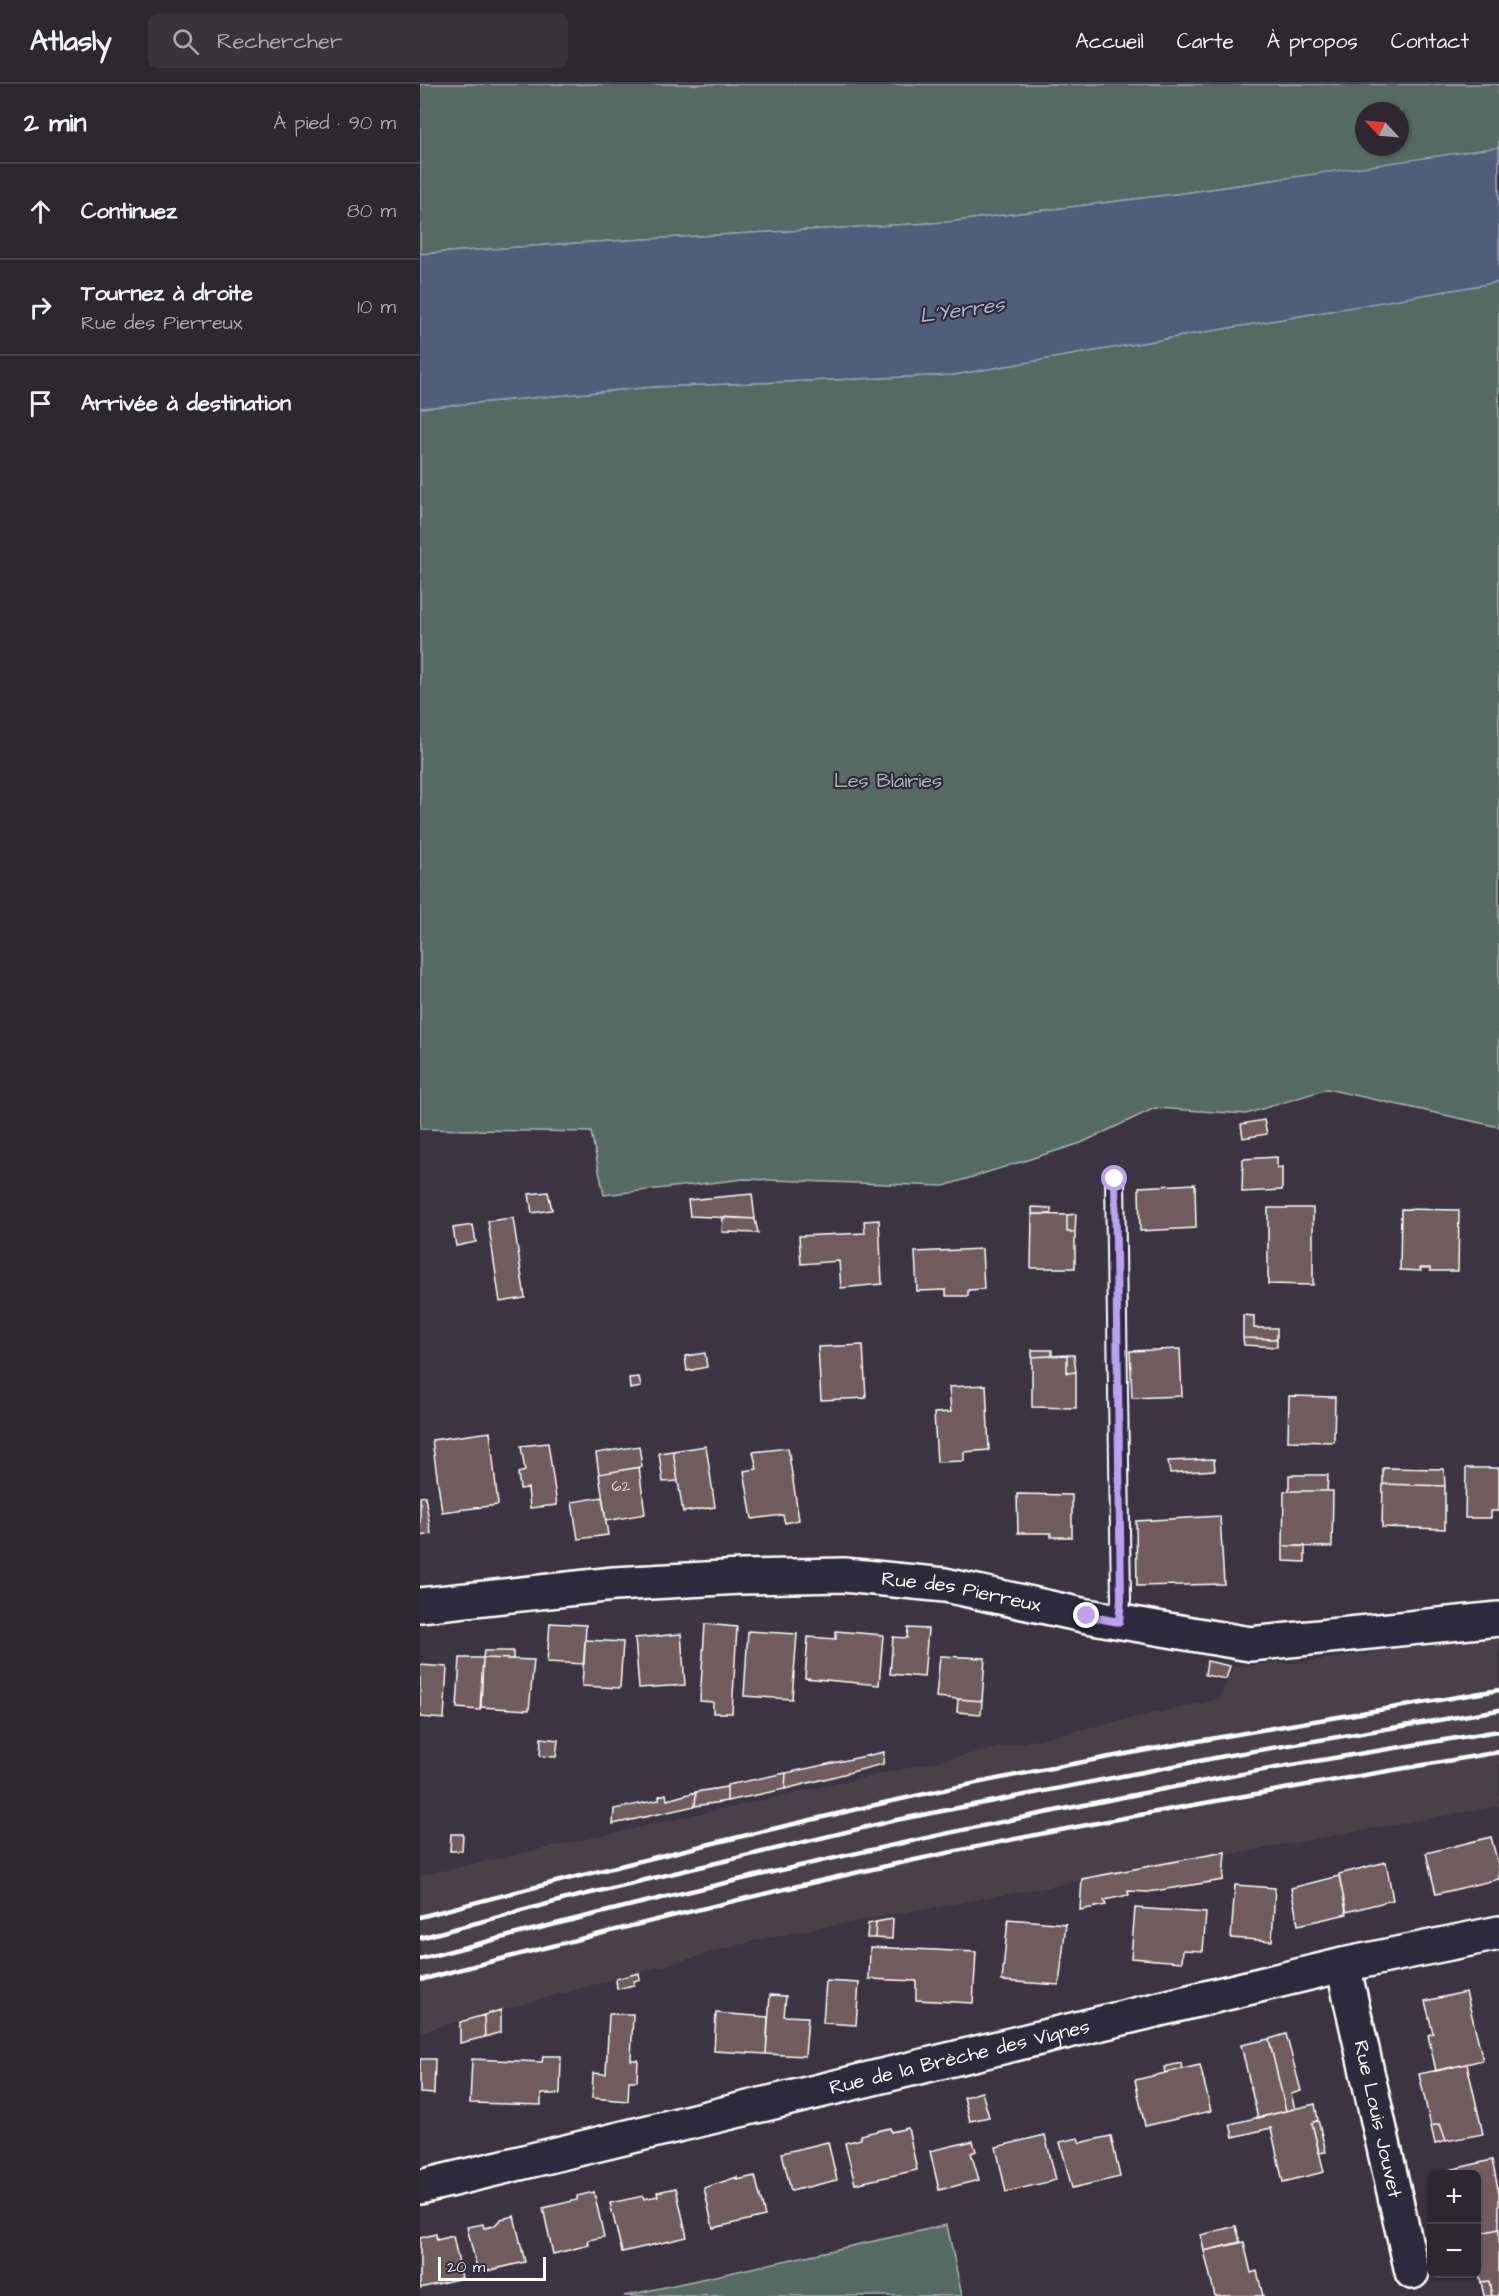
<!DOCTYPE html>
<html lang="fr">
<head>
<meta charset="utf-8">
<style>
  body { margin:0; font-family:"Architects Daughter",sans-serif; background:#39333e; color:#f1f3f6 }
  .controls { position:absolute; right:18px; bottom:18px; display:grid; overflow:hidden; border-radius:9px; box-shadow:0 2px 4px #0004 }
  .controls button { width:54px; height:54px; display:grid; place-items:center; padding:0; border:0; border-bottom:2px solid #48444d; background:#2d2732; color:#f1f3f6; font:30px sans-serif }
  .compass { position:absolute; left:935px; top:18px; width:54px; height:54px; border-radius:50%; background:#2d2732; box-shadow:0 2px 4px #0004; rotate:296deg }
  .scale { position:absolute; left:18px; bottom:15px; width:108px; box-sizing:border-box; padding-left:6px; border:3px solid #fff; border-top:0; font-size:16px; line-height:21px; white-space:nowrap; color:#fff; -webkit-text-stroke:4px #2f2a3d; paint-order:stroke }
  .stop { position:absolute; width:18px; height:18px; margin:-14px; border:4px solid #bca0f2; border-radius:50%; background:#fff }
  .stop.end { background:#bca0f2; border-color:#fff; box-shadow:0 2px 6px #0008 }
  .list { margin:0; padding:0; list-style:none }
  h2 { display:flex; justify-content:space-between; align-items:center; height:78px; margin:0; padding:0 24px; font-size:26px }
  h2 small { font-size:20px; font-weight:400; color:#a7a5ac }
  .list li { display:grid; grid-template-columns:39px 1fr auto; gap:18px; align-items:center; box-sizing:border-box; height:96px; padding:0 24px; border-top:2px solid #48444d }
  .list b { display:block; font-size:22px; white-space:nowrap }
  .list p { margin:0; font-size:20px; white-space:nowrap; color:#a7a5ac }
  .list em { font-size:20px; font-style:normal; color:#a7a5ac }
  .icon { flex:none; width:33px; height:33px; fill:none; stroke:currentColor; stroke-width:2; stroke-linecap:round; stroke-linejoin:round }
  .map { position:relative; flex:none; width:1079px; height:2212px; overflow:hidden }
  header { display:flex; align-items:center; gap:36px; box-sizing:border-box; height:84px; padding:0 30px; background:#2d2732; border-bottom:2px solid #48444d }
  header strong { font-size:28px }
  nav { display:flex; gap:33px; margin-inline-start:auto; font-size:21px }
  .search { width:420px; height:54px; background:#39333e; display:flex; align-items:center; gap:15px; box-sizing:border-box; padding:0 21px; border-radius:9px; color:#a7a5ac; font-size:22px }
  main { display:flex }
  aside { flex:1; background:#2d2732 }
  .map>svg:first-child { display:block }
  .built { fill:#4b404a }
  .green { fill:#556a64; stroke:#aab4b2; stroke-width:1.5; fill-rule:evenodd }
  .water { fill:#505e7a; stroke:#969eaf; stroke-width:1.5 }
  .building { fill:#6f5c5c; stroke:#fff; stroke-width:1.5 }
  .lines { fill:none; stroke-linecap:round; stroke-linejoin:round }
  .service-casing { stroke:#fff; stroke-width:22 }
  .minor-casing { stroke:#fff; stroke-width:38 }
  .service { stroke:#2f2a3d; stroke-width:18 }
  .minor { stroke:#2f2a3d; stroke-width:33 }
  .rail { stroke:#fff; stroke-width:4.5 }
  .route { stroke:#bca0f2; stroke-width:8 }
  .labels { text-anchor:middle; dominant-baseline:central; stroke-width:4.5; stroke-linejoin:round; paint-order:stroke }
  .number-label { font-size:16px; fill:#dbd6d6 }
  .park-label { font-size:20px; fill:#aab4b2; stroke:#2f2a3d }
  .street-label { font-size:20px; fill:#fff; stroke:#2f2a3d }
  .water-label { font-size:21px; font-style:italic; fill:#b0b7c3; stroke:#2f2a3d }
</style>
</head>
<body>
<header>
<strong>Atlasly</strong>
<div class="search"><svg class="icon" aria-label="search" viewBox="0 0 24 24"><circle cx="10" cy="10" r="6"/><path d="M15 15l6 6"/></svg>Rechercher</div>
<nav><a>Accueil</a><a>Carte</a><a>À propos</a><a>Contact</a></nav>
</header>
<main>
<aside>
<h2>2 min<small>À pied · 90 m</small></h2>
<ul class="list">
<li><svg class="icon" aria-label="ahead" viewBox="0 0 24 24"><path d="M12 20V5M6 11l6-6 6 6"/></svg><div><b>Continuez</b></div><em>80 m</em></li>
<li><svg class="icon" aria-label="right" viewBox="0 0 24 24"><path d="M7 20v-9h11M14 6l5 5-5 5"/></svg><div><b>Tournez à droite</b><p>Rue des Pierreux</p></div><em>10 m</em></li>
<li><svg class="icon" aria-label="arrive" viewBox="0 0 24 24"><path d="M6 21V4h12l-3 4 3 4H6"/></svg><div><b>Arrivée à destination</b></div></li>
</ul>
</aside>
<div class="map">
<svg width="1079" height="2212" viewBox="0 0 1079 2212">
  <rect width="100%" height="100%" fill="#3c3443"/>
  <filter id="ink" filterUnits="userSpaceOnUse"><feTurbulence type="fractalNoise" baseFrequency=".0167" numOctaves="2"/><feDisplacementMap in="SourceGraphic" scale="12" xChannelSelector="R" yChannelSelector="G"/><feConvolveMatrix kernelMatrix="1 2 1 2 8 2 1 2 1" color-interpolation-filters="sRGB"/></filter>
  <g filter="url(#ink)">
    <path class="built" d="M1079 1552V1722L349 1853 0 1948V1792L799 1615 814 1582 874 1579Z"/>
    <path class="green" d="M0 0H1079V1043L907 1005 826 1030 735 1024 661 1059 524 1102 324 1095 184 1111 171 1048 0 1045V324L232 303 533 291 915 226 866 94 764 109 528 138 157 159 0 170ZM944 27H980V63H944Z
      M527 2141 542 2212H204Z"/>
    <path class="water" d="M1079 63V198L533 291 232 303 0 324V170L157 159 528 138 764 109Z"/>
    <path class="building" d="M844 1036 847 1050 823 1054 821 1040Z
      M857 1073V1084L862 1083V1106L822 1108 823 1075Z
      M775 1100 776 1144 720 1147 719 1103Z
      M128 1108 132 1126 112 1129 109 1110Z
      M332 1110 335 1135 270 1132 268 1116Z
      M612 1123 631 1124V1130H612Z
      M848 1124H893V1201L848 1200Z
      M981 1125 1039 1126 1038 1187H1010V1184H1000L1001 1187 980 1186Z
      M612 1130 647 1131V1148H655V1184H611Z
      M656 1130 655 1148H647V1131Z
      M303 1133 335 1135 338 1149 302 1148Z
      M93 1134 105 1214 80 1218 68 1137Z
      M459 1136 462 1200 421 1204 419 1177 381 1180 379 1152 445 1149 444 1137Z
      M53 1141 56 1158 36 1162 33 1144Z
      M562 1165 564 1205 548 1206V1212H526V1206L497 1207 495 1168Z
      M823 1231 834 1232V1244H857V1255L823 1254Z
      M823 1254 857 1255V1263L824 1261Z
      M443 1261 446 1314 401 1316 398 1263Z
      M760 1265 762 1312 712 1314 710 1267Z
      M612 1266H632V1272L612 1273Z
      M285 1269 287 1283 267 1287 265 1272Z
      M647 1271H654L656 1288 647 1289Z
      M647 1271V1289L656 1288V1324L612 1323V1273Z
      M219 1293 221 1303 210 1305 209 1294Z
      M566 1301 569 1366 544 1368V1377L517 1378 514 1329 531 1328 529 1303Z
      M869 1312 915 1313 914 1358 868 1357Z
      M70 1348 78 1421 22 1428 12 1356Z
      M128 1359 137 1421 110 1424 108 1404 100 1405 98 1389 105 1387 101 1362Z
      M219 1362 222 1383 179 1390 176 1369Z
      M286 1362 295 1423 263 1428 253 1367Z
      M368 1364 379 1436 365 1439 363 1431 332 1435 324 1387 337 1385 333 1368Z
      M253 1367 258 1397 243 1398 239 1369Z
      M794 1375 795 1386 750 1389 748 1377Z
      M219 1383 225 1430 186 1437 179 1390Z
      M963 1384 1024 1385 1025 1402 963 1400Z
      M1046 1384H1079V1427H1071V1434H1045Z
      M869 1391H908L907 1407H869Z
      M963 1400 1025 1402V1445L962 1443Z
      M864 1407H913L912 1463 863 1462Z
      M597 1410 652 1411V1453H631V1449H598Z
      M5 1412 11 1450 0 1452V1413Z
      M182 1413 188 1451 158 1455 152 1418Z
      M800 1432 804 1500 717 1502 716 1437Z
      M863 1462H885V1478L863 1477Z
      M130 1539 166 1541 164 1580 127 1578Z
      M285 1540 317 1543 312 1629H293V1618L280 1617Z
      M488 1544 508 1545 504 1593 470 1590 473 1553 487 1554Z
      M328 1547 377 1550 372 1615 324 1612Z
      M416 1547 463 1551 459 1601 385 1594 388 1553 416 1555Z
      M261 1550 265 1601 219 1604 215 1554Z
      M165 1556 203 1558 200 1604 162 1602Z
      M64 1567H93V1575L63 1574Z
      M520 1572 565 1574 562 1617 516 1613Z
      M40 1574H63L60 1626 37 1624Z
      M63 1574 114 1576 109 1626 61 1623Z
      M787 1577 810 1582 806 1595 785 1591Z
      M0 1581 27 1583 24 1635 0 1633Z
      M538 1615 562 1617 561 1630 537 1628Z
      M121 1654 138 1656 136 1673 120 1672Z
      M464 1668 463 1680 365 1705 366 1689Z
      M366 1689 365 1705 307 1717V1701Z
      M307 1703V1717L275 1722 276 1708Z
      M276 1708 275 1722 193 1740 194 1725 239 1716V1712L246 1710 247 1716Z
      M31 1750H43L42 1767H30Z
      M1071 1753 1079 1784V1795L1016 1810 1006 1769Z
      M805 1768 803 1796 728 1808 708 1807 709 1811 684 1816 686 1821 660 1826 662 1795Z
      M966 1778 973 1816 926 1828 919 1790Z
      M919 1792 927 1830 878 1841 871 1804Z
      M815 1801 855 1804 852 1857 811 1854Z
      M715 1824 786 1829 783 1867 763 1866 762 1878 711 1874Z
      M473 1835 472 1855 455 1854 456 1838Z
      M588 1835 646 1840 639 1901 582 1897Z
      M456 1838 455 1854H447L448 1840Z
      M450 1863 556 1868 553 1919 496 1916V1897L449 1895Z
      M219 1889 220 1895 214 1897V1901L197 1905 196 1895Z
      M406 1897 439 1899 436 1941 403 1939Z
      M1046 1908 1063 1976 1016 1987 1008 1951 1013 1949 1005 1917Z
      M350 1911 366 1912 364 1932 388 1933 385 1972 346 1970Z
      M81 1926V1948L65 1953 64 1931Z
      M296 1929 348 1933 346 1970 294 1967Z
      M189 1930H213L211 1976H218L217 1997H209L208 2017 172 2014 173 1989 186 1990Z
      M64 1931 65 1953 40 1959V1938Z
      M866 1950 881 2007 871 2010 875 2025 866 2027 849 1955Z
      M849 1955 866 2027 838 2034 821 1961Z
      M123 1972H141L140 2010H121V2021L50 2019 52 1975 122 1978Z
      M0 1975H15L14 2010 0 2009Z
      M761 1979 762 1985 745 1989 744 1983Z
      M1047 1980 1063 2050 1026 2057 1020 2040 1011 2042 999 1990Z
      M780 1981 791 2027 725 2042 715 1996Z
      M562 2008 569 2033 550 2037 544 2013Z
      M895 2020 898 2036 892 2039 904 2088 863 2098 851 2044 813 2053 810 2040Z
      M898 2036 906 2068 899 2069 892 2039Z
      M1020 2040 1026 2057 1015 2060 1011 2042Z
      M470 2044 471 2048 488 2044 497 2086 435 2100 425 2059 441 2055 440 2051Z
      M625 2051 636 2096 586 2108 576 2063Z
      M691 2052 700 2093 652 2104 640 2058 658 2054 660 2059Z
      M553 2057 556 2067 551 2069 559 2096 519 2106 510 2067Z
      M408 2058 417 2096 371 2107 362 2069Z
      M1072 2076 1079 2109V2145L1056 2150V2090H1030L1029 2086Z
      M335 2092 345 2132 293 2144 284 2104 317 2093V2096Z
      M256 2104 267 2153 202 2168 190 2119 223 2112 224 2115 238 2112 237 2108Z
      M174 2108 184 2153 168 2156 169 2161 133 2170 123 2124 157 2116V2112Z
      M94 2132 105 2178 58 2189 47 2143 63 2140 64 2144 74 2142 81 2135Z
      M816 2142 820 2158 784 2167 781 2151Z
      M1079 2145V2212H1072L1069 2197 1061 2198 1056 2180V2150Z
      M16 2150 17 2156 33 2152 42 2194 0 2204V2154Z
      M824 2158 831 2189 837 2187 843 2212H795L784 2167Z
      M1069 2197 1072 2212H1064L1061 2198Z"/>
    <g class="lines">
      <g class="service-casing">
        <path id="service" d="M695 1095 701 1516 699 1537"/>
      </g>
      <g class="minor-casing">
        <g id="minor">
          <path id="s1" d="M0 1521 194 1500 321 1493 424 1491 525 1501 667 1532 830 1560 1079 1535"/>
          <path id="s2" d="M923 1881 992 2188"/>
          <path id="s3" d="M0 2103 923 1881 1079 1849"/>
        </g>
      </g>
      <use href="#service" class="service"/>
      <use href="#minor" class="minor"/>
      <path class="rail" d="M0 1833C155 1792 312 1754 468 1718 670 1673 875 1640 1079 1606
        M0 1854 146 1815 476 1736 810 1671 1079 1626
        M0 1875C268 1804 539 1744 811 1692 900 1675 990 1662 1079 1647
        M0 1896C161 1854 322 1813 485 1778 682 1735 880 1702 1079 1668"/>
    </g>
  </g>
  <g class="lines" filter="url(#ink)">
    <path class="route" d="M667 1532 699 1538 701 1516 695 1095"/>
  </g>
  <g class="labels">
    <g class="number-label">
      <text x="201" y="1402">62</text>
    </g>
    <g class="park-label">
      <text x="468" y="697">Les Blairies</text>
    </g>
    <g class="street-label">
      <text stroke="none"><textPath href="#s1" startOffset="544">Rue des Pierreux</textPath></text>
      <text stroke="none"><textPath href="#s3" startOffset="555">Rue de la Brèche des Vignes</textPath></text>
      <text stroke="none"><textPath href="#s2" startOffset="158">Rue Louis Jouvet</textPath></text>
    </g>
    <g class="water-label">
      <text transform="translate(542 226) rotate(-8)">L'Yerres</text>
    </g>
  </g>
</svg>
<div class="controls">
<button>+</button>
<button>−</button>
</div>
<svg class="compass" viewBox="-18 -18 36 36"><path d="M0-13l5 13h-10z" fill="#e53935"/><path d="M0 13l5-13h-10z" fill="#a7a5ac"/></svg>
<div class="scale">20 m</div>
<div class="stop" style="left:695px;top:1095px"></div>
<div class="stop end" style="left:667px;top:1532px"></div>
</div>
</main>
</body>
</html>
